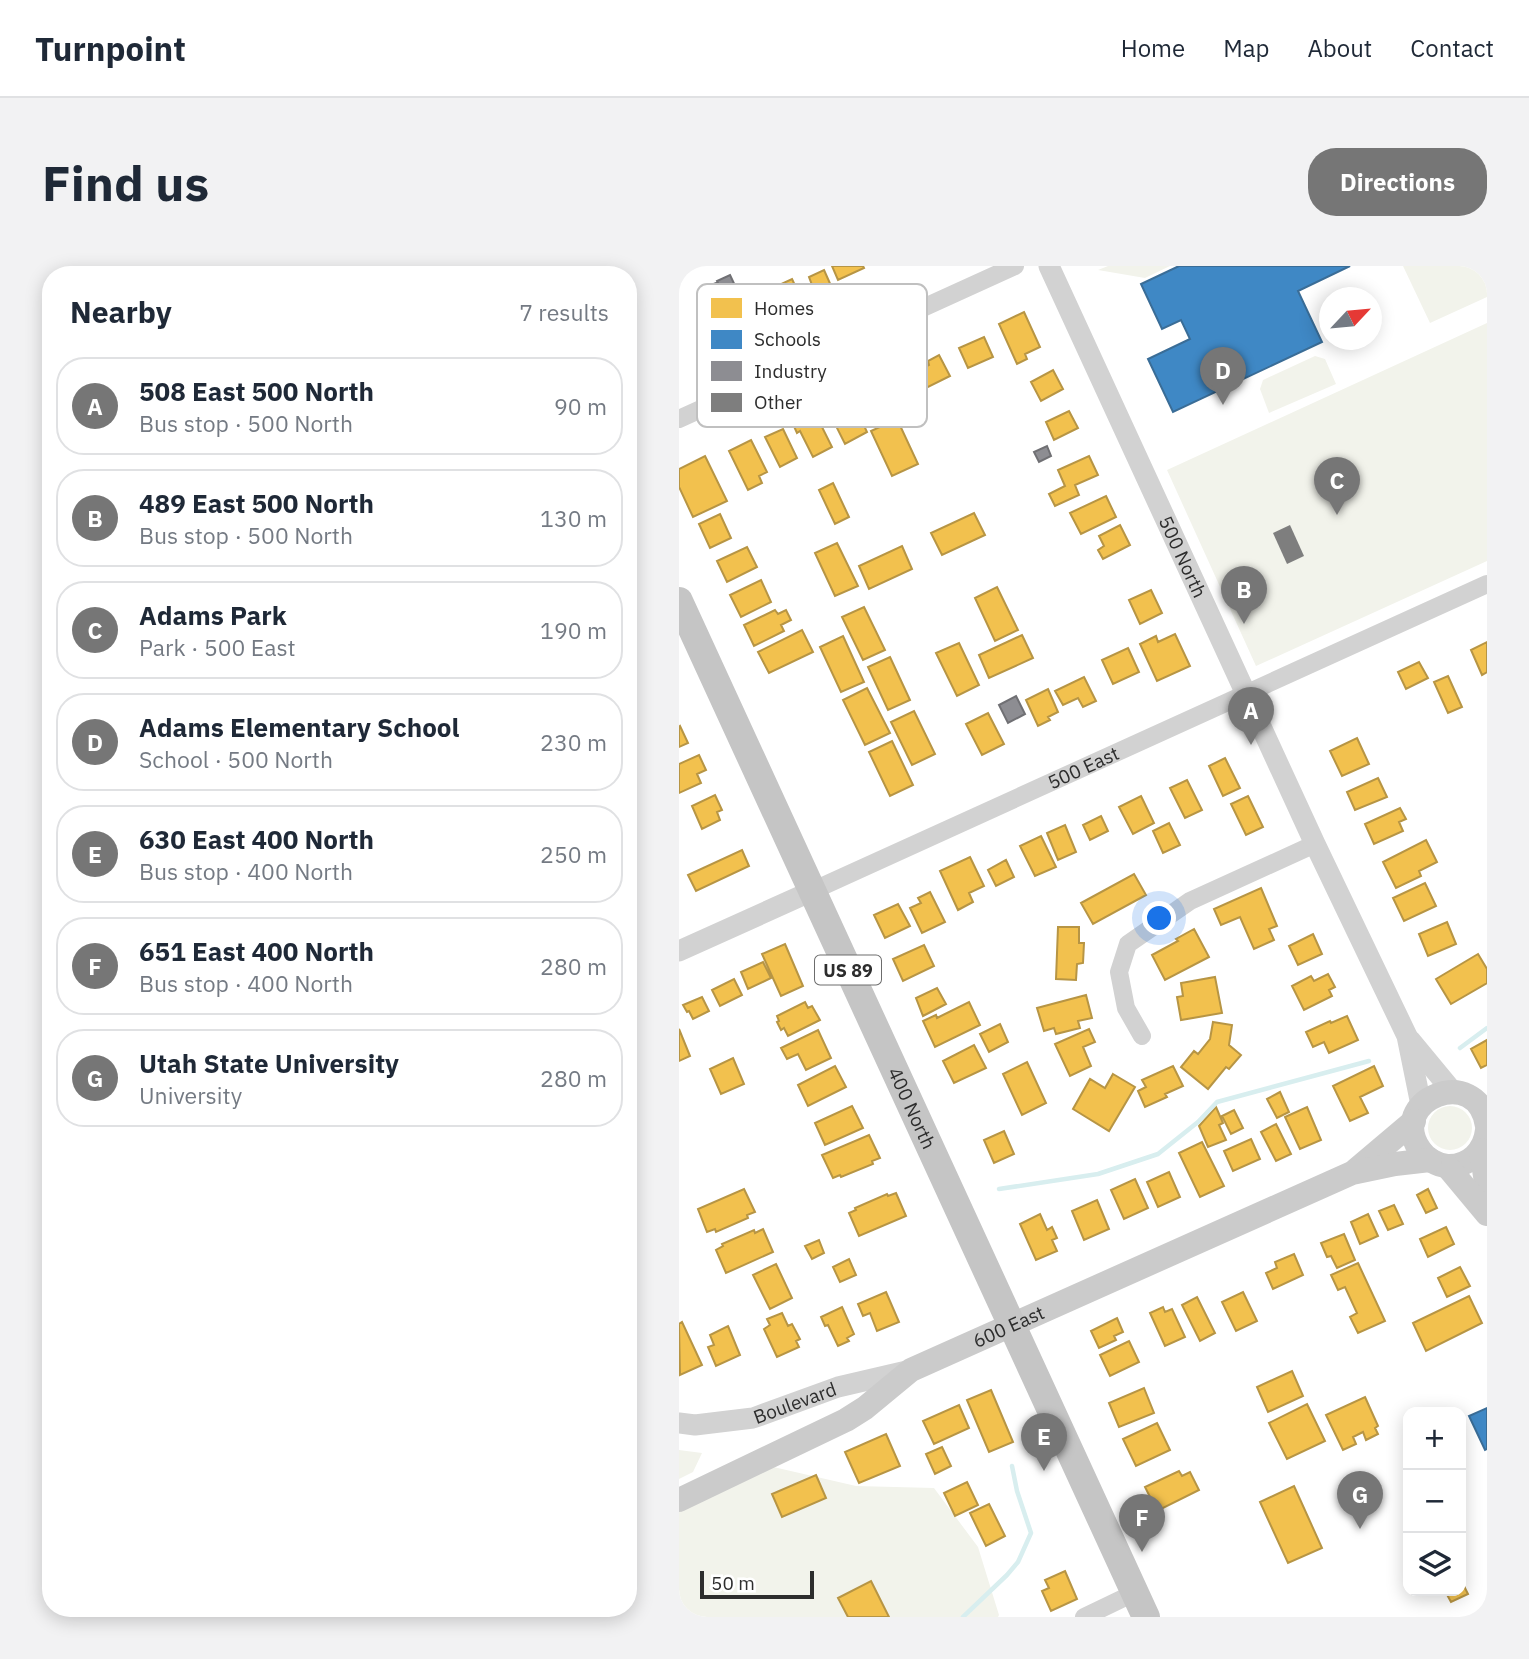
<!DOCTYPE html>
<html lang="en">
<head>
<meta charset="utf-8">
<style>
  body { margin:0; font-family:"IBM Plex Sans",sans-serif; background:#f2f2f3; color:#1f2937 }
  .controls { position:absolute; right:21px; bottom:21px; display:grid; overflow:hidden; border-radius:14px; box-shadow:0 4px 18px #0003 }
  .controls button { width:63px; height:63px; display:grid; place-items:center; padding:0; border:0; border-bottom:2px solid #e0e1e3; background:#fff; color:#1f2937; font:35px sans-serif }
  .compass { position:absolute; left:640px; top:21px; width:63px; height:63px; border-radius:50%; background:#fff; box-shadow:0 4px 18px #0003; rotate:64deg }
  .scale { position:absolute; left:21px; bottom:18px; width:114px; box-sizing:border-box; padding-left:7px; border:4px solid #2d2d2d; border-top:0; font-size:19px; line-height:24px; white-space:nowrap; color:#2d2d2d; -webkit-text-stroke:5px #fff; paint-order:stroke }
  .you { position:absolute; left:481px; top:653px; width:24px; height:24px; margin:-18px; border:5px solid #fff; border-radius:50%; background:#1a73e8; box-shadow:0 0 0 10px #1a73e833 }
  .badge { display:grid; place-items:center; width:46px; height:46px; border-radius:50%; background:#767676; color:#fff; font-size:23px; font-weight:700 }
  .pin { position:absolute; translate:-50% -58px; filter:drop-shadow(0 2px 4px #0008) }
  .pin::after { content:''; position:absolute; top:37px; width:24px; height:21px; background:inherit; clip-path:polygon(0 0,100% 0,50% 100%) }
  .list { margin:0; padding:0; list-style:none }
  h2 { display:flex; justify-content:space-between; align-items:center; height:91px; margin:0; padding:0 28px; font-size:30px }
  h2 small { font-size:23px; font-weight:400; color:#747a83 }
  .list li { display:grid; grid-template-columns:46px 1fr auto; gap:21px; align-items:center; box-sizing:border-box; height:98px; margin:0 14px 14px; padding:0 14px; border:2px solid #e0e1e3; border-radius:28px }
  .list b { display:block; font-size:26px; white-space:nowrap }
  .list p { margin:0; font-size:23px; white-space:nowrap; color:#747a83 }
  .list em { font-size:23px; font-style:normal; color:#747a83 }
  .icon { flex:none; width:38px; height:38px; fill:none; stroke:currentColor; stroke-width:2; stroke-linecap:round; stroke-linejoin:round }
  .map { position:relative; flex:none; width:808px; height:1351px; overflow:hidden; border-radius:28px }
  header { display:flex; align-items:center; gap:42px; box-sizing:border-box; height:98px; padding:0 35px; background:#fff; border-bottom:2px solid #e0e1e3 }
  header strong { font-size:33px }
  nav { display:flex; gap:38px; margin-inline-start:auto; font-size:24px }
  .intro { display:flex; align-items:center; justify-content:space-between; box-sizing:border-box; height:168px; padding:0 42px }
  h1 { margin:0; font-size:49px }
  .button { padding:18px 32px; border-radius:28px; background:#767676; color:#fff; font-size:24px; font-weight:700 }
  main { display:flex; gap:42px; padding:0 42px }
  aside { flex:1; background:#fff; border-radius:28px; box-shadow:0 4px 18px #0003 }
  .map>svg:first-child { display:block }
  .green { fill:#f2f3eb }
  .homes { fill:#f2c14e; stroke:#b79544; stroke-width:2 }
  .schools { fill:#3f88c5; stroke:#3a6d97; stroke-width:2 }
  .industry { fill:#8d8d92; stroke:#707074; stroke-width:2 }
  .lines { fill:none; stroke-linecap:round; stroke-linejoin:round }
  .stream { stroke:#d8eeef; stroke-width:4.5 }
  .building { fill:#7e7e7e }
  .minor { stroke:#d2d2d2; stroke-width:18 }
  .tertiary { stroke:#d2d2d2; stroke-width:21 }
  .secondary { stroke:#cbcbcb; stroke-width:24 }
  .primary { stroke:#c5c5c5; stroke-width:28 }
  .labels { text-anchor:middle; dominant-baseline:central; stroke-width:7; stroke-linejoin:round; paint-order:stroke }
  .shield { fill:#fff; stroke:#6c6c6c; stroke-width:2 }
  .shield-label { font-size:18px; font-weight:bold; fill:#2d2d2d }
  .street-label { font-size:19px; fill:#2d2d2d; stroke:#fff }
  .key { fill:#fff; stroke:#c0c0c0; stroke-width:2 }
  .key-label { font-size:19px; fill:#2d2d2d }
</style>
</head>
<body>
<header>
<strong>Turnpoint</strong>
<nav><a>Home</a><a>Map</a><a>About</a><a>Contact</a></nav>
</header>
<div class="intro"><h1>Find us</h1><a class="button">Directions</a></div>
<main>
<aside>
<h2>Nearby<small>7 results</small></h2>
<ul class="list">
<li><span class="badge">A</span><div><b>508 East 500 North</b><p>Bus stop · 500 North</p></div><em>90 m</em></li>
<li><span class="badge">B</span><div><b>489 East 500 North</b><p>Bus stop · 500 North</p></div><em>130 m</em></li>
<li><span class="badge">C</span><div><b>Adams Park</b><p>Park · 500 East</p></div><em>190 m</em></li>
<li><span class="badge">D</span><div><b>Adams Elementary School</b><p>School · 500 North</p></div><em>230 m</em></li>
<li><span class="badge">E</span><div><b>630 East 400 North</b><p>Bus stop · 400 North</p></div><em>250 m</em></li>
<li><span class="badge">F</span><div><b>651 East 400 North</b><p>Bus stop · 400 North</p></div><em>280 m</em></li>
<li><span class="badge">G</span><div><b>Utah State University</b><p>University</p></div><em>280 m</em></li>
</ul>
</aside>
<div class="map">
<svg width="808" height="1351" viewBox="0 0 808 1351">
  <rect width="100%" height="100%" fill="#fff"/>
  <path class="green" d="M429 0H491L466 12 419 4Z
    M724 0H808V31L751 57Z
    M808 57V295L577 400 488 204Z
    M636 90 646 93 657 118 590 147 581 123 584 114Z
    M749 862a22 22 0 1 1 44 0a22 22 0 1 1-44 0Z
    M0 1184 23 1187 14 1206 0 1213Z
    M90 1200 177 1220 255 1222 299 1281 320 1349 319 1351H0V1243Z"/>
  <path class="homes" d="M153 0H184L185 2 159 14Z
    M145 4 161 40 143 48 136 34 133 36 127 21 133 19 130 11Z
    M113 13 126 41 114 47 111 42 99 48 87 25Z
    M345 46 361 81 346 88 348 93 338 98 320 58Z
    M305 71 314 91 289 102 280 82Z
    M260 89 271 110 247 122 238 105 250 99 249 95Z
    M374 104 384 123 362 135 352 116Z
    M166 128 179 155 182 153 188 166 166 178 149 144 154 141 151 135Z
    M135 145 153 181 134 191 121 165 118 167 113 156Z
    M390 145 399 162 375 174 367 156Z
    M218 153 239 198 213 210 192 165Z
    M104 163 118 192 101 201 86 171Z
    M72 174 88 206 80 210 83 217 69 224 50 185Z
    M26 190 48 235 14 251 0 221V203Z
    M410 190 419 209 396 219 400 229 376 240 370 228 386 220 379 204Z
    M154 217 170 251 156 258 140 224Z
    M427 230 437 251 402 268 391 247Z
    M295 247 306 269 263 289 252 267Z
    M41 248 52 272 31 282 20 258Z
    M441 259 451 279 424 293 419 284 425 280 420 270Z
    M158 277 179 320 156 330 136 287Z
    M223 280 233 303 190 323 180 300Z
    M68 281 78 301 48 316 38 295Z
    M82 314 92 336 62 351 51 329Z
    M318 321 339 364 316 375 296 332Z
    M472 324 483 347 461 358 450 334Z
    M185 341 206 384 184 394 163 351Z
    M96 344 99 348 107 344 112 354 102 359 105 365 75 380 65 359Z
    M123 364 134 386 90 407 79 386Z
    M496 368 511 400 478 415 461 378 477 370 479 376Z
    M343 369 354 392 310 412 300 389Z
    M164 370 185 416 162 426 141 381Z
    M808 376V406L803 409 792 384Z
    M280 377 300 419 278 430 257 387Z
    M449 382 460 406 434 418 423 394Z
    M211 391 231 434 209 444 189 401Z
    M740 396 749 412 727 423 719 406Z
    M769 410 783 441 769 447 755 416Z
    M405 411 417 435 404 441 399 432 384 439 376 425Z
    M188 422 211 467 186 479 164 434Z
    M369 423 379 446 369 451 371 454 359 460 347 434Z
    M235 445 256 488 233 499 212 456Z
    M309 447 325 478 303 489 287 458Z
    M1 460 9 477 0 481V461Z
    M678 472 690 498 663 510 651 485Z
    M213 475 234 519 211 530 190 486Z
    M20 489 27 504 18 508 22 517 0 527V498Z
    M546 492 561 522 544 530 530 500Z
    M699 512 708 531 676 544 668 526Z
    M508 514 523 544 506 552 491 522Z
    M36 529 43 544 38 546 41 554 23 563 13 540Z
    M462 530 475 557 454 568 440 541Z
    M569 530 584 561 567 569 552 538Z
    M721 542 727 553 720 556 724 565 695 578 686 558Z
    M422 550 429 565 411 574 404 559Z
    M490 557 501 579 484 587 474 565Z
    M386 559 397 586 379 594 368 567Z
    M362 570 377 601 356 610 341 580Z
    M747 574 758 596 740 605 742 610 717 622 704 596Z
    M63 584 70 600 17 625 9 609Z
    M291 591 305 620 290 627 294 636 279 644 261 605Z
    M327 594 335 611 317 620 309 604Z
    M455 608 467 629 414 658 402 637Z
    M746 617 757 640 725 655 714 632Z
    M582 622 598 660 590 663 595 674 575 683 561 651 542 659 535 643Z
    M251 626 266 656 243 667 231 642 242 637 239 632Z
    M219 638 231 660 206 672 195 649Z
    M768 656 777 678 749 690 740 668Z
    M379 661H400V677H405L404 697 398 698 397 714 377 713Z
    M515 663 530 691 486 714 473 689 499 675 497 673Z
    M634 668 643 688 619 699 610 680Z
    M106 678 124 720 102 730 83 688Z
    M245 679 255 700 224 715 214 693Z
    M799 688 808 703V717L772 738 757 713Z
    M84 696 92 712 69 723 62 706Z
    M649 708 656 721 650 724 653 730 625 744 613 720 632 710 635 715Z
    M536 711 543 747 502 754 498 731 504 730 502 717Z
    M55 713 63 729 41 740 33 724Z
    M258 722 267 738 244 750 237 732Z
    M407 729 413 752 399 755 401 762 377 768 375 762 365 765 358 742Z
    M23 731 30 745 14 753 10 745 8 746 4 739Z
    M126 736 129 742 133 740 141 754 109 770 105 762 102 764 98 756 100 755 98 750Z
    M290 736 301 759 256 781 244 755 257 749 258 752Z
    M668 750 679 774 650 787 645 776 634 781 627 766 651 755 652 757Z
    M534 756 553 759 550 779 562 789 550 803 547 801 529 823 502 801 515 785 519 788 531 773Z
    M321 758 329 776 310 786 301 768Z
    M0 763 11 790 0 795Z
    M410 763 416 776 404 781 412 800 391 810 376 778Z
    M139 764 152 792 127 804 119 788 108 793 102 782Z
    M808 774V799L802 802 792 783Z
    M295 779 307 802 275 817 264 795Z
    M54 792 65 818 42 828 31 803Z
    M348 796 367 837 343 849 324 808Z
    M156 800 167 821 129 840 119 819Z
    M494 800 504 820 486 828 488 831 466 841 459 825 467 821 463 814Z
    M695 800 704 820 681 831 689 847 671 855 654 820Z
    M434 808 456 821 430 865 394 843 411 813 426 822Z
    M601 826 610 846 598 852 588 833Z
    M173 840 184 862 146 879 136 857Z
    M537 841 544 857 540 859 547 874 529 881 520 860Z
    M628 841 642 874 621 883 606 851Z
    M555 844 564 862 552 868 543 850Z
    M597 858 612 888 597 895 582 866Z
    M325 865 335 888 315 897 305 874Z
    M190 869 201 892 193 895 194 898 162 911 161 909 154 912 143 889Z
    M572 873 581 893 554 905 545 885Z
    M523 876 545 920 521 931 500 887Z
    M490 906 501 931 479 941 468 916Z
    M456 913 469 942 445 953 432 924Z
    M65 923 76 946 68 949 69 952 37 966 36 963 28 966 19 943Z
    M749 923 758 942 747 947 738 929Z
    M217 927 227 950 180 970 170 947 177 944 176 942 208 928 209 930Z
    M418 934 430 963 405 974 393 945Z
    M715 939 724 958 709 964 700 945Z
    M361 948 368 964 373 961 378 972 373 974 378 985 357 994 341 958Z
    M689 948 699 970 681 978 672 956Z
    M767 961 775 978 749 991 741 973Z
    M84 963 94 986 47 1007 37 984 44 980 43 978 75 964 76 967Z
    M665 968 676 994 658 1002 652 990 648 991 642 977Z
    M140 974 145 987 133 993 126 980Z
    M615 988 624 1009 594 1023 587 1007 598 1002 596 996Z
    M170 993 177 1009 161 1016 154 1001Z
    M679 997 706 1055 679 1067 671 1051 678 1047 666 1021 659 1024 652 1009Z
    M97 998 113 1032 91 1043 74 1009Z
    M781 1001 791 1020 768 1031 759 1012Z
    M207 1026 220 1056 198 1065 191 1047 184 1050 179 1038Z
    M564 1026 578 1055 557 1065 543 1036Z
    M790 1030 803 1057 747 1085 734 1057Z
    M518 1031 536 1067 521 1075 503 1039Z
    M163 1041 175 1068 168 1072 170 1075 159 1080 149 1059 146 1060 142 1051Z
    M484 1041 486 1046 493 1043 506 1071 486 1080 471 1047Z
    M103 1047 109 1060 113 1058 121 1073 117 1075 120 1081 98 1091 85 1063 91 1059 88 1053Z
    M438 1052 444 1066 435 1070 437 1074 420 1082 412 1065Z
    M3 1056 23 1099 1 1109 0 1058Z
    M49 1060 61 1089 37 1100 29 1081 35 1079 31 1069Z
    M450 1075 460 1096 431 1110 421 1089Z
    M613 1105 624 1130 589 1146 578 1121Z
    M465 1122 475 1147 440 1161 430 1137Z
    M312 1124 334 1176 310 1186 288 1134Z
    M686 1131 699 1160 696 1162 699 1168 687 1174 684 1166 674 1171 677 1178 664 1184 647 1149Z
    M628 1138 646 1175 608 1193 590 1157Z
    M280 1139 290 1162 255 1178 244 1155Z
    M478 1157 491 1184 457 1200 444 1173Z
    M207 1168 221 1200 180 1217 166 1186Z
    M263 1181 272 1200 256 1208 247 1188Z
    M500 1205 503 1210 511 1206 520 1224 478 1245 466 1221Z
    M137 1209 147 1232 103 1251 93 1228Z
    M288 1216 299 1239 276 1250 265 1227Z
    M615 1220 643 1282 609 1297 581 1236Z
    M310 1238 326 1270 307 1280 291 1247Z
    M386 1305 398 1333 372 1345 363 1325 370 1322 366 1314Z
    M782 1314 789 1328 772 1336 766 1325H782Z
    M192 1315 210 1351H169L159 1332Z"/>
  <path class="schools" d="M500 0H671L619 25 643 76 494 146 469 93 511 73 502 54 483 63 462 18Z
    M808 1142V1183L806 1184 790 1150Z"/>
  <path class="industry" d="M51 9 59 26 46 32 38 15Z
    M37 17 45 34 32 40 24 22Z
    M368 180 372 190 360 196 355 186Z
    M337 430 346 448 329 457 320 439Z"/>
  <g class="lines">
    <path class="stream" d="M781 782 808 762
      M320 923 419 908 479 888 519 856 538 836 690 795
      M284 1351 328 1309 339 1296 352 1267 338 1225 333 1200"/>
  </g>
  <path class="building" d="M611 259 625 290 608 298 594 267Z"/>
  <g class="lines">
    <g class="minor">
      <path d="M0 153 336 0"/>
      <path id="s1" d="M133 625 808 318"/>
      <path d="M463 770 447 742 440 706 449 678 511 635 636 578"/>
      <path d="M405 1351 455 1327"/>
    </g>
    <g class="tertiary">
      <path id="s2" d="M370 0 636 578 728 770 742 839"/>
      <path d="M0 685 133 625"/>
      <path d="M731 774 774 826"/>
      <path id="s3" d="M0 1157 16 1159 74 1152 159 1121 232 1104"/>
    </g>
    <g class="secondary">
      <path d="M808 860C799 796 706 834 741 884 747 893 758 899 768 900 790 901 806 885 808 864"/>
      <path d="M802 884 808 923"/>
      <path d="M768 900 808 948"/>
      <path d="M677 904 735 855"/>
      <path id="s4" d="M0 1234 167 1154 186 1142 232 1104 673 907 716 898 751 894"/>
    </g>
    <path class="primary" id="s5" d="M0 335 467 1351"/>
  </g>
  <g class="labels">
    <rect class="shield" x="136" y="689.5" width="66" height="29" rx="5"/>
    <g class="shield-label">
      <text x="169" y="704">US 89</text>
    </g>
    <g class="street-label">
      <text stroke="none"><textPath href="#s2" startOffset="320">500 North</textPath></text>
      <text stroke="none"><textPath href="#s1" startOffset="298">500 East</textPath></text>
      <text stroke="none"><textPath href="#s5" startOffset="558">400 North</textPath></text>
      <text stroke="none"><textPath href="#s4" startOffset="374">600 East</textPath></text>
      <text stroke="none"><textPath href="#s3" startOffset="119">Boulevard</textPath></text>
    </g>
  </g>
  <rect x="18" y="18" width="230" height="143" rx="10" class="key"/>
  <rect x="32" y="32" width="31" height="20" fill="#f2c14e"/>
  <rect x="32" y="64" width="31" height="19" fill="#3f88c5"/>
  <rect x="32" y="95" width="31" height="20" fill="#8d8d92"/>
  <rect x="32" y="127" width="31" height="19" fill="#7e7e7e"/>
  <g class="key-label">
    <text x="75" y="49">Homes</text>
    <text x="75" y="80">Schools</text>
    <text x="75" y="112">Industry</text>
    <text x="75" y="143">Other</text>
  </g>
</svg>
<div class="controls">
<button>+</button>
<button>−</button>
<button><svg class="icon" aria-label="layers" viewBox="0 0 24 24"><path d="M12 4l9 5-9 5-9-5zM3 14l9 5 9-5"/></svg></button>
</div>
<svg class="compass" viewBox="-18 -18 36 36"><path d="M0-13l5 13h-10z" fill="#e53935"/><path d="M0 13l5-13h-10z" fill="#747a83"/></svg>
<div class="scale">50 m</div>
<div class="you"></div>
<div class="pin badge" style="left:572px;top:479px">A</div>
<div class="pin badge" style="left:565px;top:358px">B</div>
<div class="pin badge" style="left:658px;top:249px">C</div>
<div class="pin badge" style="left:544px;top:139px">D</div>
<div class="pin badge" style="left:365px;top:1205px">E</div>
<div class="pin badge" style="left:463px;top:1286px">F</div>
<div class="pin badge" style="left:681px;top:1263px">G</div>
</div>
</main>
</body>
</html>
